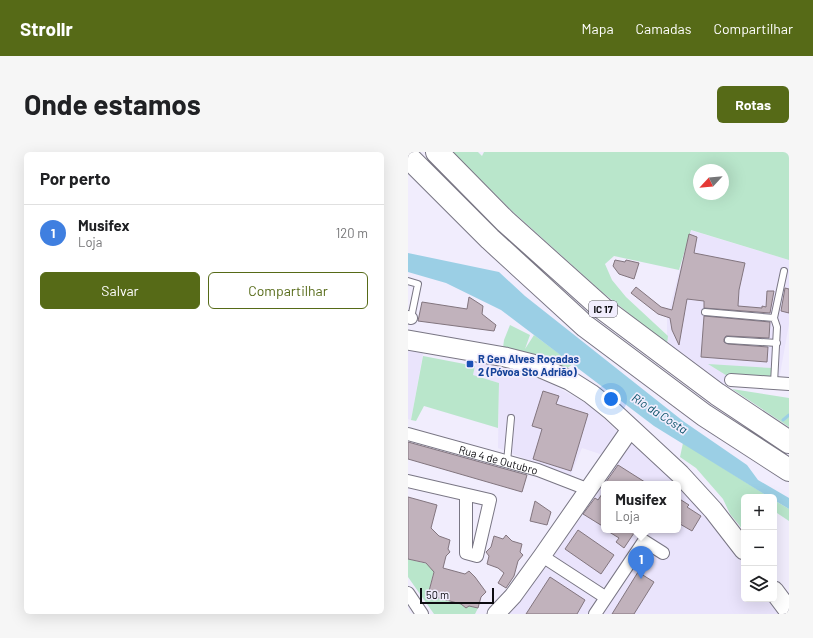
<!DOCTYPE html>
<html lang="pt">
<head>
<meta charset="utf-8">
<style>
  body { margin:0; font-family:Barlow,sans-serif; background:#f6f6f6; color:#202124 }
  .controls { position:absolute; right:12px; bottom:12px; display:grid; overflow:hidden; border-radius:6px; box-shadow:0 4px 16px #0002 }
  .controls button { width:36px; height:36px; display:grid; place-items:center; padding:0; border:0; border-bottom:1px solid #e0e0e0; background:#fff; color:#202124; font:20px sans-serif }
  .compass { position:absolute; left:285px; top:12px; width:36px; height:36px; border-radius:50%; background:#fff; box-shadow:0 4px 16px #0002; rotate:244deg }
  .scale { position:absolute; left:12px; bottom:10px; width:74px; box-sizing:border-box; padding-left:4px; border:2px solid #0d0c11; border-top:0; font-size:11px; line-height:14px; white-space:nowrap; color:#0d0c11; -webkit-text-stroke:3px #f1edfd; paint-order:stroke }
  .you { position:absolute; left:203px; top:247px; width:14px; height:14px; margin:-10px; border:3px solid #fff; border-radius:50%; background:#1a73e8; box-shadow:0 0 0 6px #1a73e833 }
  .badge { display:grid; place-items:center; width:26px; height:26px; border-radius:50%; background:#566a17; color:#fff; font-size:13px; font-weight:700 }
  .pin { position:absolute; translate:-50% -33px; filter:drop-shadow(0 1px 2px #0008) }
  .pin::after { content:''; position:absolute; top:21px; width:14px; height:12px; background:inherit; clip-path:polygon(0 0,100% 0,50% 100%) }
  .popup { position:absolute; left:193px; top:329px; width:80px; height:52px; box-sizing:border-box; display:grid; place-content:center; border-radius:6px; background:#fff; filter:drop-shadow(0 1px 3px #0005); font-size:13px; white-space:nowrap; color:#757577 }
  .popup b { font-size:15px; color:#202124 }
  .popup::after { content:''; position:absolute; left:50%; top:100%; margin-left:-8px; border:8px solid transparent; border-top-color:#fff }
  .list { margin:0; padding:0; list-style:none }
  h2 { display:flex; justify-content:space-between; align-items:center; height:52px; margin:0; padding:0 16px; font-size:17px }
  h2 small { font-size:13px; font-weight:400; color:#757577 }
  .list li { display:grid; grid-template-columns:26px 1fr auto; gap:12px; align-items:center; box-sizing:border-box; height:56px; padding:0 16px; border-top:1px solid #e0e0e0 }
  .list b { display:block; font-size:15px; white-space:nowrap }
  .list p { margin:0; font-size:13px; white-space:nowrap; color:#757577 }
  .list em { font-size:13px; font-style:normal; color:#757577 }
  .actions { display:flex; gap:8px; padding:12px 16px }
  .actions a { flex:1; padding:9px 0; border:1px solid #566a17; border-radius:6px; text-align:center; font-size:14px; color:#566a17 }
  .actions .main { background:#566a17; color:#fff }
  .icon { flex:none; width:22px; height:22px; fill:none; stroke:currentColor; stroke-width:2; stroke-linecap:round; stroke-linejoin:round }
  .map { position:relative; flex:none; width:381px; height:462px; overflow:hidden; border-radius:6px }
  header { display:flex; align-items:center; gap:24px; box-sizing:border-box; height:56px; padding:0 20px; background:#566a17; color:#fff }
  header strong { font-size:19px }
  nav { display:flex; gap:22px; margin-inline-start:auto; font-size:14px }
  .intro { display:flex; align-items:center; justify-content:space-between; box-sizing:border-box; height:96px; padding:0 24px }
  h1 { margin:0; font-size:28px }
  .button { padding:10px 18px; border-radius:6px; background:#566a17; color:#fff; font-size:14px; font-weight:700 }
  main { display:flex; gap:24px; padding:0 24px }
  aside { flex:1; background:#fff; border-radius:6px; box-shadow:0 4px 16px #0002 }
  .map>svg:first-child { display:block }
  .built { fill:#eae4fc; fill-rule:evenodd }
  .green { fill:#b9e6cb; fill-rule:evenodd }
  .water { fill:#9bcfe5 }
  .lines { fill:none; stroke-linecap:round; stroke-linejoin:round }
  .stream { stroke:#9bcfe5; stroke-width:3 }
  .building { fill:#c1b2bc; stroke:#82757e }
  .lane-casing { stroke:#797684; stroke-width:8 }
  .street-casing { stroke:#797684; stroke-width:14 }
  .secondary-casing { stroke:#797684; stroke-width:19 }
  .primary-casing { stroke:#797684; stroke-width:21 }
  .highway-casing { stroke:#797684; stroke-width:24 }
  .lane { stroke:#fff; stroke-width:6 }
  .street { stroke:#fff; stroke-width:12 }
  .secondary { stroke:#fff; stroke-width:17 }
  .primary { stroke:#fff; stroke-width:19 }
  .highway { stroke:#fff; stroke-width:22 }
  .transit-dot { fill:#1a4fb4; stroke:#f1edfd; stroke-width:1.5 }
  .labels { text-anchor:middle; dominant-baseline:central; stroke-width:3.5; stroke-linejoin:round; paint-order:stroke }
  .shield { fill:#f1edfd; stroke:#515058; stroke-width:1 }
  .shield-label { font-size:10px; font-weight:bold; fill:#0d0c11 }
  .transit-label { font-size:11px; font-weight:bold; fill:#164399; stroke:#f1edfd; text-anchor:start }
  .street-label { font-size:11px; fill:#0d0c11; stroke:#f1edfd }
  .water-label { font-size:12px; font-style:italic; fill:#075067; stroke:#f1edfd }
</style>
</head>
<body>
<header>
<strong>Strollr</strong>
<nav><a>Mapa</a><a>Camadas</a><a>Compartilhar</a></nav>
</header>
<div class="intro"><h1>Onde estamos</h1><a class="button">Rotas</a></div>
<main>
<aside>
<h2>Por perto<small></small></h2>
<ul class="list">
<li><span class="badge" style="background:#3f7fe0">1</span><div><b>Musifex</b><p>Loja</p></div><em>120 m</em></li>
</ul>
<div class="actions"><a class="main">Salvar</a><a>Compartilhar</a></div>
</aside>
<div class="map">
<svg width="381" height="462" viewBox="0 0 381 462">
  <rect width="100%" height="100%" fill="#f1edfd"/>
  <path class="built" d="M282 78 381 108V172L371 228 315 232 259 192V166Z
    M0 194 16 196 3 268 0 267Z
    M68 210 108 219 140 230 183 254 209 279 195 303 174 296 162 325 90 296 91 231 65 223Z
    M223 290 271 332 298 363 336 412V447H364L375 462H100L195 323ZM196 332H270V378H196Z"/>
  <path class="green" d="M45 0H70L74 4 76 0H381V108L283 78 271 118 206 104 197 112 204 128 218 145 260 184 259 192 194 140 103 58ZM291 18H315V42H291Z
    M102 173 122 183 117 197 126 183 165 212 158 217 138 205 95 196 96 188Z
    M15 204 67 214 65 223 91 231 90 276 16 254 8 269 3 268Z
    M300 212 364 216 363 226 321 225Z
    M324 237 381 246V275Z
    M275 291 361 345H336V379L322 362 315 347 288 316 272 305Z
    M366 348 381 357V369L366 359Z
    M0 407 27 414 20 443 70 456 67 462H26L0 425Z"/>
  <path class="water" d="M0 101 91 120 117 144 275 269 339 313 350 328 381 346V357L366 348V345H361L246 274 93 158 38 131 0 120Z"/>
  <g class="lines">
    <path class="stream" d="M375 268 381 263"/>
  </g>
  <path class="building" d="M281 82 289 85 286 101 337 111 331 138 330 154 354 156V154L358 155 359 139H366L362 161 296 156V149L279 147 271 193 264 178 262 166 250 162 223 141 228 135 253 155 264 158Z
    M207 108 217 110 218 108 231 111 226 127 211 122 205 114Z
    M377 136 381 137V161L373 159Z
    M61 145 75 154 74 162 88 173 86 179 10 169 14 150 59 157Z
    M296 164 362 170 361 186 320 184H318L316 187V190L320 192 360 195 359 210 293 205Z
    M135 239 151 244 148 252 180 262 163 319 125 307 134 277 124 274Z
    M0 290 119 323 114 340 0 307Z
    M210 313 240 332H201L198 330Z
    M196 339V375L175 362 187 346 190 348Z
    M0 345 29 353 23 376 31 384 42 388 40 397 42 400 38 404 35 416 57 422 61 419 67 425 78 440 73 445 70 456 61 454 58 456 53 452 20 443 26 420 18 411 0 407Z
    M270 346 281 353 279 355 293 364 284 379 272 372 273 370 270 368Z
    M127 349 143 360 139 373 122 369Z
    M170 378 206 403 193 422 157 397Z
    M198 378H228L216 396 208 390 211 386Z
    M98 383 104 389 114 392 112 400 115 403 110 409 106 424 98 436 90 431 96 421 90 416 79 412 81 404 78 400 83 395 86 384 95 387Z
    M230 420 246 430 226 462H204Z
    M142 425 177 448 169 462H118Z"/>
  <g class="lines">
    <g class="lane-casing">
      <path id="lane" d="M0 129 10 132 3 166
        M297 160 366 166
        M320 188 369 191
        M366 231 369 175 366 166 376 119
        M99 310 103 266"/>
    </g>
    <g class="street-casing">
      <g id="street">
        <path d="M0 165 3 166"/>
        <path d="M323 228 381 232"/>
        <path id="s1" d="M0 282 130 318 179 337"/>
        <path d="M0 329 82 348 69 404 58 401V343"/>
        <path d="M134 404 197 445"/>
        <path d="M0 441 14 462"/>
        <path d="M187 462 236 389 255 401"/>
      </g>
    </g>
    <g class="secondary-casing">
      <path id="secondary" d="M88 462 105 444 134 404 223 276"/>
    </g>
    <g class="primary-casing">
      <path id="primary" d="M0 188 97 205 124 212 161 228 183 242 203 258 272 322 305 358 336 398
        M366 439 381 459"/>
    </g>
    <g class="highway-casing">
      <path id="highway" d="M29 0 97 69 194 156 309 242 381 290
        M0 5 82 87 177 174 296 263 381 318"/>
    </g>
    <use href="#lane" class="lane"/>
    <use href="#street" class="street"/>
    <use href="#secondary" class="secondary"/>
    <use href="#primary" class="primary"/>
    <use href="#highway" class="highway"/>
  </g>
  <rect class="transit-dot" x="58" y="208" width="8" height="8" rx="2"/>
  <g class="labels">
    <rect class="shield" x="181" y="149" width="28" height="16" rx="3"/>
    <g class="shield-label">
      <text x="195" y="157">IC 17</text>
    </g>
    <g class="transit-label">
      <text x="70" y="206">R Gen Alves Roçadas<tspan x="70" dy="13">2 (Póvoa Sto Adrião)</tspan></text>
    </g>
    <g class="street-label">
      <text stroke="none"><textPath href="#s1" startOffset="94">Rua 4 de Outubro</textPath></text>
    </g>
    <g class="water-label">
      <text transform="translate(252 261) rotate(33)">Rio da Costa</text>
    </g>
  </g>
</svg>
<div class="controls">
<button>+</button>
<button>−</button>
<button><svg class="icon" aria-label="layers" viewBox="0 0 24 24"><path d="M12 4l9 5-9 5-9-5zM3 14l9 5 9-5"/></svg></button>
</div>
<svg class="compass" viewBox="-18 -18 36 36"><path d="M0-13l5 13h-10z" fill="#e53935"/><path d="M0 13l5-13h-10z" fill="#757577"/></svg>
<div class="scale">50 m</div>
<div class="you"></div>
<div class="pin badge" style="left:233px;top:427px;background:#3f7fe0">1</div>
<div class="popup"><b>Musifex</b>Loja</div>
</div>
</main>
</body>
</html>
